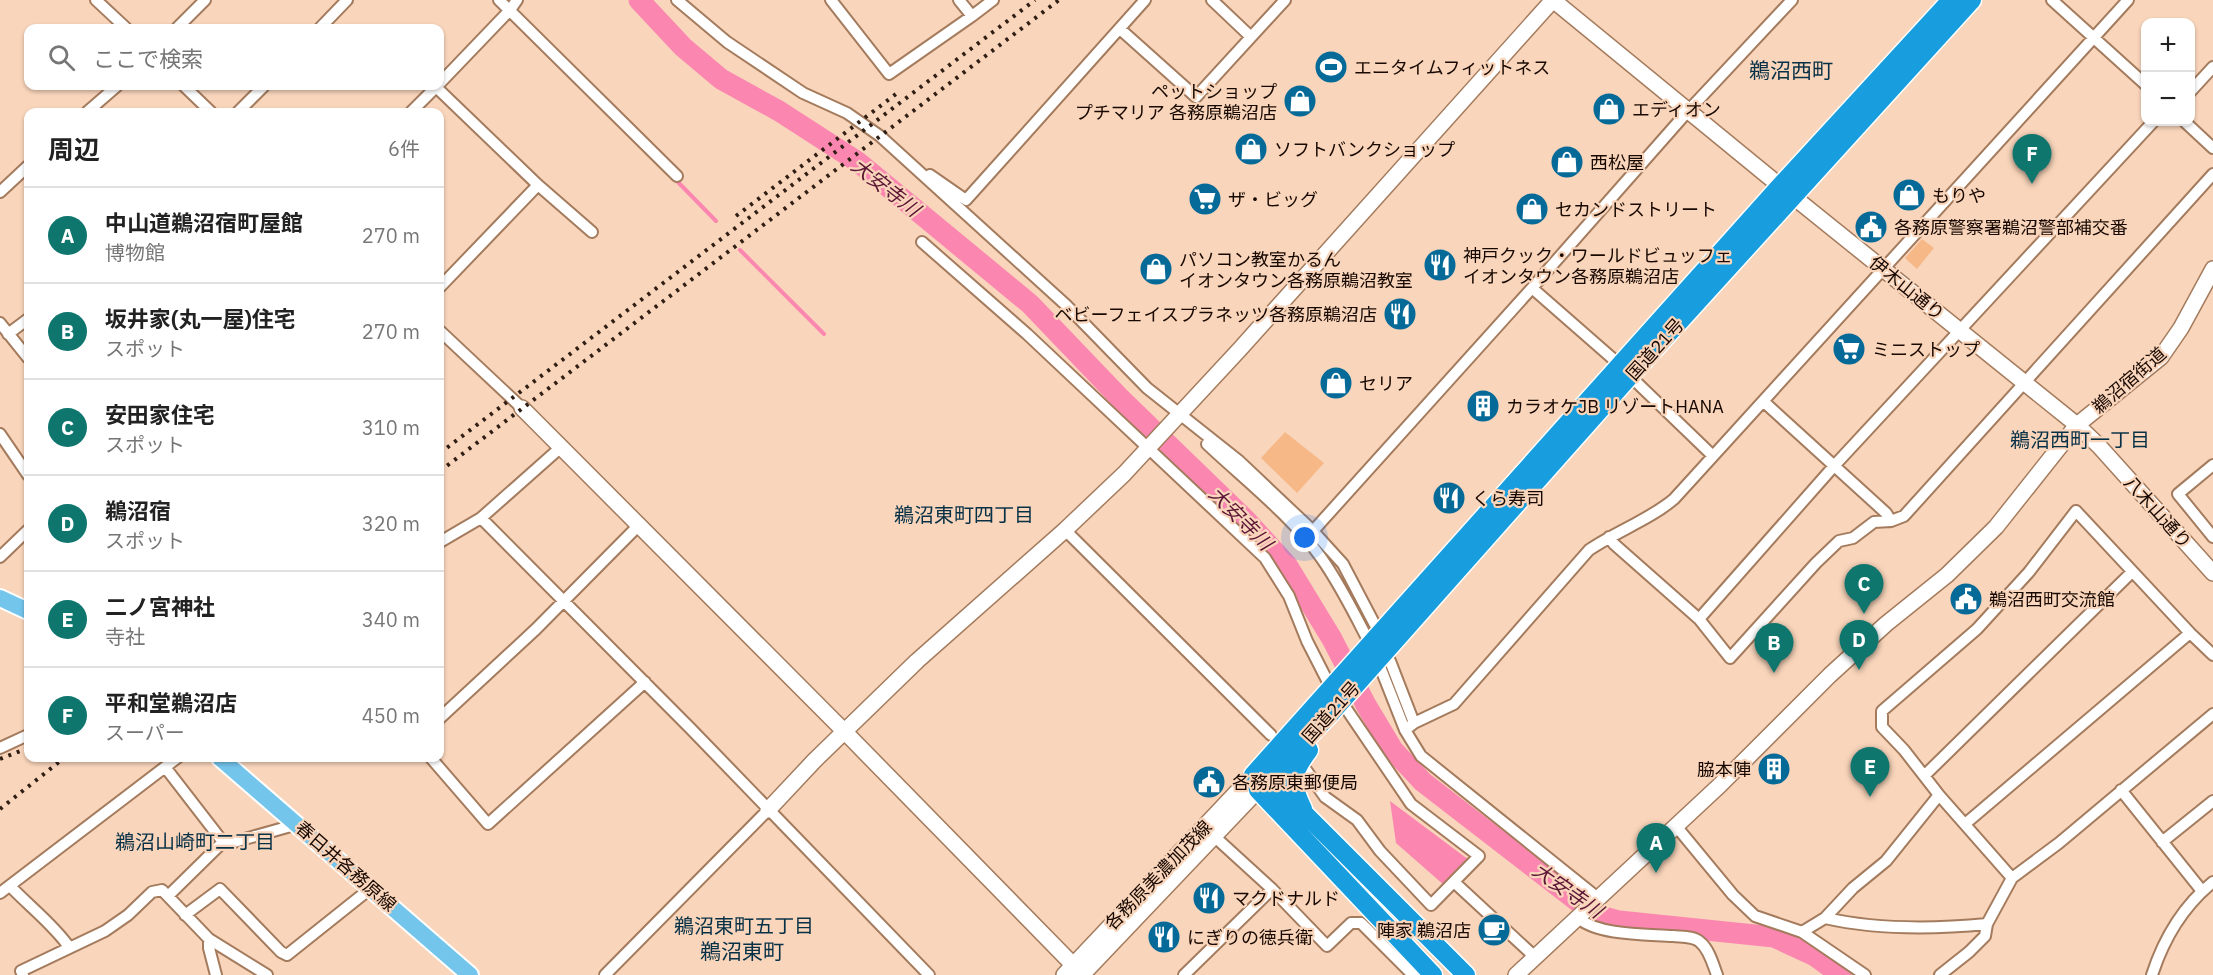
<!DOCTYPE html>
<html lang="ja">
<head>
<meta charset="utf-8">
<style>
  body { margin:0; font-family:"IBM Plex Sans","Noto Sans JP",sans-serif; background:#f2f2f2; color:#222 }
  .controls { position:absolute; right:18px; top:18px; display:grid; overflow:hidden; border-radius:12px; box-shadow:0 2px 4px #0004 }
  .controls button { width:54px; height:54px; display:grid; place-items:center; padding:0; border:0; border-bottom:2px solid #e0e0e0; background:#fff; color:#222; font:30px sans-serif }
  .you { position:absolute; left:1305px; top:538px; width:21px; height:21px; margin:-15px; border:4px solid #fff; border-radius:50%; background:#1a73e8; box-shadow:0 0 0 9px #1a73e833 }
  .badge { display:grid; place-items:center; width:39px; height:39px; border-radius:50%; background:#0f766e; color:#fff; font-size:20px; font-weight:700 }
  .pin { position:absolute; translate:-50% -50px; filter:drop-shadow(0 2px 3px #0008) }
  .pin::after { content:''; position:absolute; top:32px; width:21px; height:18px; background:inherit; clip-path:polygon(0 0,100% 0,50% 100%) }
  .list { margin:0; padding:0; list-style:none }
  h2 { display:flex; justify-content:space-between; align-items:center; height:78px; margin:0; padding:0 24px; font-size:26px }
  h2 small { font-size:20px; font-weight:400; color:#767676 }
  .list li { display:grid; grid-template-columns:39px 1fr auto; gap:18px; align-items:center; box-sizing:border-box; height:96px; padding:0 24px; border-top:2px solid #e0e0e0 }
  .list b { display:block; font-size:22px; white-space:nowrap }
  .list p { margin:0; font-size:20px; white-space:nowrap; color:#767676 }
  .list em { font-size:20px; font-style:normal; color:#767676 }
  .icon { flex:none; width:33px; height:33px; fill:none; stroke:currentColor; stroke-width:2; stroke-linecap:round; stroke-linejoin:round }
  .map { position:relative; flex:none; width:2213px; height:975px; overflow:hidden }
  .search { position:absolute; background:#fff; box-shadow:0 2px 4px #0004; left:24px; top:24px; width:420px; height:66px; display:flex; align-items:center; gap:15px; box-sizing:border-box; padding:0 21px; border-radius:12px; color:#767676; font-size:22px }
  .panel { position:absolute; background:#fff; box-shadow:0 2px 4px #0004; left:24px; top:108px; width:420px; height:654px; border-radius:12px }
  .map>svg:first-child { display:block }
  .green { fill:#f7b888 }
  .water { fill:#fb87b1 }
  .lines { fill:none; stroke-linecap:round; stroke-linejoin:round }
  .stream { stroke:#fb87b1; stroke-width:4 }
  .river { stroke:#fb87b1; stroke-width:21 }
  .street-casing { stroke:#a47b5d; stroke-width:14 }
  .secondary-casing { stroke:#a47b5d; stroke-width:18 }
  .primary-casing { stroke:#fff; stroke-width:20 }
  .highway-casing { stroke:#fff; stroke-width:21 }
  .street { stroke:#fff; stroke-width:10 }
  .secondary { stroke:#fff; stroke-width:15 }
  .primary { stroke:#74c5ec; stroke-width:16 }
  .highway { stroke:#189edf; stroke-width:18 }
  .rail { stroke:#301e15; stroke-width:4; stroke-dasharray:3 6; stroke-linecap:butt }
  .labels { text-anchor:middle; dominant-baseline:central; stroke-width:4.5; stroke-linejoin:round; paint-order:stroke }
  .poi-label { font-size:18px; fill:#170801; stroke:#f9d5bb; text-anchor:start }
  .street-label { font-size:18px; fill:#170801; stroke:#f9d5bb }
  .water-label { font-size:20px; font-style:italic; fill:#5c1635; stroke:#f9d5bb }
  .neighbourhood-label { font-size:20px; fill:#063046; stroke:#f9d5bb }
  .quarter-label { font-size:21px; fill:#063046; stroke:#f9d5bb }
</style>
</head>
<body>
<div class="map">
<svg width="2213" height="975" viewBox="0 0 2213 975">
  <rect width="100%" height="100%" fill="#f9d5bb"/>
  <path class="green" d="M1922 239 1934 248 1917 269 1905 258Z
    M1285 432 1324 463 1297 493 1261 458Z"/>
  <path class="water" d="M1390 801 1469 860 1445 886 1396 843Z"/>
  <g class="lines">
    <path class="stream" d="M674 178 716 221
      M740 250 824 334"/>
    <path class="river" d="M639 0 683 47 721 79 779 111 858 162 1030 304 1120 398 1246 520 1287 565 1332 639 1366 705 1393 750 1423 782 1577 901 1601 916 1619 921 1774 937 1815 956 1841 975"/>
    <g class="street-casing">
      <path id="street" d="M96 0 126 28
        M499 0 677 176
        M677 0 727 42 803 93 847 113 880 136 1066 305 1147 388 1239 461 1313 531 1343 564 1375 625
        M831 0 889 74 972 16
        M959 0 972 16 993 0
        M1212 0 1251 37
        M2052 0 2146 85
        M177 28 205 0
        M320 28 347 0
        M1120 29 1196 97 1285 0
        M440 83 510 10 517 0
        M184 86 211 112
        M436 87 538 185 440 287
        M2190 92 2213 67
        M87 112 117 86
        M238 112 264 86
        M411 112 437 86
        M2185 122 2213 148
        M930 175 966 200 1145 0
        M538 185 592 232
        M0 192 28 166
        M922 242 1027 334 1265 558 1289 596 1307 641 1331 688
        M1532 288 1620 365
        M0 323 28 358
        M440 331 522 408
        M8 334 28 319
        M1630 376 1713 456
        M1763 401 1886 513 1891 521 1904 516 2213 174
        M0 434 28 475
        M1207 444C1244 479 1293 517 1322 559 1341 586 1355 615 1370 644
        M2213 465 2178 494 2213 537
        M481 518 560 448
        M1065 530 1271 735
        M1313 531 1532 288 1688 111 1792 0
        M1609 537 1614 544 1699 619 1730 658 1816 563 1839 541 1853 538 1874 522 1891 521
        M440 542 481 518 691 729 929 975
        M0 557 28 530
        M1699 619 1834 466 2153 122
        M1377 659 1405 730
        M1390 661 1414 723 1405 730 1421 756 1599 899
        M440 718 536 629 639 525
        M1414 723 1454 704 1589 550C1617 531 1649 520 1674 499L2128 0
        M0 748 28 735
        M431 758 488 824 645 682
        M165 767 223 842 169 895
        M1306 770 1325 797 1357 820 1380 851 1431 905 1479 856 1411 804 1341 701
        M1925 775 2132 572
        M2121 790 2202 891
        M1965 824 2190 633
        M1676 826 1733 895 1755 916 1802 932 1865 975
        M1215 837 1272 889 1327 946 1351 923H1361L1413 975
        M223 842H234L298 824
        M2162 842 2213 801
        M2012 878 1939 795 1904 750 1882 727V711L1977 629 2029 572 2076 511 2190 633 2213 655
        M1454 882 1535 957
        M10 886C28 905 55 926 69 947
        M0 893 177 758
        M185 915 220 889 281 952 287 955 371 888
        M1578 918C1600 936 1647 934 1673 936 1682 937 1694 936 1700 942 1709 949 1713 964 1717 975
        M1825 918C1878 930 1934 929 1987 924
        M1802 932 1825 918 1853 888 1886 861 1939 795
        M209 939V948L216 975
        M23 975 21 971 105 931 128 915 152 892 162 890 209 939 267 975
        M605 975 768 810
        M1184 975 1272 889
        M1940 975 1969 952 1985 936 1987 924 2012 878 2059 843 2213 714
        M2152 975C2164 938 2182 907 2213 882"/>
    </g>
    <g class="secondary-casing">
      <path id="secondary" d="M1553 0 1780 186 2077 425 2099 446 2213 573
        M522 408 844 731 1083 975
        M768 810 814 761 917 661 1065 530 1124 474 1240 349 1553 0
        M1064 975 1253 775
        M1082 975 1258 790
        M1516 975 1720 785 1830 675 1886 624 1947 575 1996 527 2077 425 2161 357 2181 328 2213 269"/>
    </g>
    <g class="primary-casing">
      <path id="primary" d="M0 598 28 611
        M220 758 470 975"/>
    </g>
    <g class="highway-casing">
      <path id="highway" d="M1253 775 1780 186 1951 0
        M1258 777 1267 781 1307 816 1466 975
        M1255 780 1258 790 1433 975
        M1258 790 1331 713 1630 376 1972 0
        M1303 809C1290 782 1291 774 1309 750"/>
    </g>
    <use href="#street" class="street"/>
    <use href="#secondary" class="secondary"/>
    <use href="#primary" class="primary"/>
    <use href="#highway" class="highway"/>
    <path class="rail" d="M736 216 896 94
      M440 453 1035 0
      M440 471 1059 0
      M0 759 28 748
      M0 809 64 758"/>
  </g>
  <defs>
    <g id="stadium-disc" transform="scale(1.725)"><circle r="9.5" fill="#066a98" stroke="#f9d5bb"/><path d="M0-5a6.5 5 0 1 0 0 10a6.5 5 0 1 0 0-10ZM-3.5-1.8h7v3.6h-7Z" fill="#fff"/></g>
    <g id="shop-disc" transform="scale(1.725)"><circle r="9.5" fill="#066a98" stroke="#f9d5bb"/><path d="M-5-2.5h2.3a2.7 3.5 0 0 1 5.4 0H5L5.5 6h-11ZM-1.5-2.5h3a1.5 2.3 0 0 0-3 0Z" fill="#fff"/></g>
    <g id="supermarket-disc" transform="scale(1.725)"><circle r="9.5" fill="#066a98" stroke="#f9d5bb"/><path d="M-6-5.5h2.5l.6 2H6L4.5 2H-2.5L-4.4-4H-6ZM-1.5 3.2a1.3 1.3 0 1 0 .1 0ZM3 3.2a1.3 1.3 0 1 0 .1 0Z" fill="#fff"/></g>
    <g id="civic-disc" transform="scale(1.725)"><circle r="9.5" fill="#066a98" stroke="#f9d5bb"/><path d="M-.6-6.5H3V-4.5H.6V-3L4-1V1h2V6H-6V1h2V-1L-.6-3ZM-1.2 2.5V6h2.4V2.5Z" fill="#fff"/></g>
    <g id="restaurant-disc" transform="scale(1.725)"><circle r="9.5" fill="#066a98" stroke="#f9d5bb"/><path d="M-5-6h1v4h1v-4h1v4h1v-4h1v5L-1.5 .5V6h-2V.5L-5-1ZM5-6V6H3V1.5H1.5Q1.5-4 5-6Z" fill="#fff"/></g>
    <g id="building-disc" transform="scale(1.725)"><circle r="9.5" fill="#066a98" stroke="#f9d5bb"/><path d="M-4-6H4V6H1V3H-1V6H-4ZM-2.5-4.3h1.7v1.8h-1.7ZM.8-4.3h1.7v1.8H.8ZM-2.5-1h1.7V.8h-1.7ZM.8-1h1.7V.8H.8Z" fill="#fff"/></g>
    <g id="cafe-disc" transform="scale(1.725)"><circle r="9.5" fill="#066a98" stroke="#f9d5bb"/><path d="M-5.5-4.5H6V0H3Q3 3.5 0 3.5H-2.5Q-5.5 3.5-5.5 0ZM3-3.2v2h1.7v-2ZM-6 4.5H4V6H-6Z" fill="#fff"/></g>
  </defs>
  <g fill-rule="evenodd">
    <use href="#stadium-disc" x="1331" y="67"/>
    <use href="#shop-disc" x="1300" y="101"/>
    <use href="#shop-disc" x="1609" y="109"/>
    <use href="#shop-disc" x="1251" y="149"/>
    <use href="#shop-disc" x="1567" y="162"/>
    <use href="#shop-disc" x="1909" y="195"/>
    <use href="#supermarket-disc" x="1205" y="199"/>
    <use href="#shop-disc" x="1532" y="209"/>
    <use href="#civic-disc" x="1871" y="227"/>
    <use href="#restaurant-disc" x="1440" y="265"/>
    <use href="#shop-disc" x="1156" y="269"/>
    <use href="#restaurant-disc" x="1400" y="314"/>
    <use href="#supermarket-disc" x="1849" y="349"/>
    <use href="#shop-disc" x="1336" y="383"/>
    <use href="#building-disc" x="1483" y="406"/>
    <use href="#restaurant-disc" x="1449" y="498"/>
    <use href="#civic-disc" x="1966" y="599"/>
    <use href="#building-disc" x="1774" y="769"/>
    <use href="#civic-disc" x="1209" y="782"/>
    <use href="#restaurant-disc" x="1209" y="898"/>
    <use href="#cafe-disc" x="1494" y="930"/>
    <use href="#restaurant-disc" x="1164" y="937"/>
  </g>
  <g class="labels">
    <g class="poi-label">
      <text x="1354" y="67">エニタイムフィットネス</text>
      <text x="1277" y="91" text-anchor="end">ペットショップ<tspan x="1277" dy="21">プチマリア 各務原鵜沼店</tspan></text>
      <text x="1632" y="109">エディオン</text>
      <text x="1274" y="149">ソフトバンクショップ</text>
      <text x="1590" y="162">西松屋</text>
      <text x="1932" y="195">もりや</text>
      <text x="1228" y="199">ザ・ビッグ</text>
      <text x="1555" y="209">セカンドストリート</text>
      <text x="1894" y="227">各務原警察署鵜沼警部補交番</text>
      <text x="1463" y="255">神戸クック・ワールドビュッフェ<tspan x="1463" dy="21">イオンタウン各務原鵜沼店</tspan></text>
      <text x="1179" y="259">パソコン教室かるん<tspan x="1179" dy="21">イオンタウン各務原鵜沼教室</tspan></text>
      <text x="1377" y="314" text-anchor="end">ベビーフェイスプラネッツ各務原鵜沼店</text>
      <text x="1872" y="349">ミニストップ</text>
      <text x="1359" y="383">セリア</text>
      <text x="1506" y="406">カラオケJB リゾートHANA</text>
      <text x="1472" y="498">くら寿司</text>
      <text x="1989" y="599">鵜沼西町交流館</text>
      <text x="1751" y="769" text-anchor="end">脇本陣</text>
      <text x="1232" y="782">各務原東郵便局</text>
      <text x="1232" y="898">マクドナルド</text>
      <text x="1471" y="930" text-anchor="end">陣家 鵜沼店</text>
      <text x="1187" y="937">にぎりの徳兵衛</text>
    </g>
    <g class="street-label">
      <text transform="translate(1907 288) rotate(39)">伊木山通り</text>
      <text transform="translate(1655 349) rotate(-48)">国道21号</text>
      <text transform="translate(2129 380) rotate(-41)">鵜沼宿街道</text>
      <text transform="translate(2158 512) rotate(48)">八木山通り</text>
      <text transform="translate(1331 712) rotate(-48)">国道21号</text>
      <text transform="translate(346 866) rotate(41)">春日井各務原線</text>
      <text transform="translate(1158 875) rotate(-46)">各務原美濃加茂線</text>
    </g>
    <g class="water-label">
      <text transform="translate(886 187) rotate(38)">大安寺川</text>
      <text transform="translate(1241 518) rotate(45)">大安寺川</text>
      <text transform="translate(1568 890) rotate(35)">大安寺川</text>
    </g>
    <g class="neighbourhood-label">
      <text x="2080" y="439">鵜沼西町一丁目</text>
      <text x="964" y="514">鵜沼東町四丁目</text>
      <text x="195" y="841">鵜沼山崎町二丁目</text>
      <text x="744" y="925">鵜沼東町五丁目</text>
    </g>
    <g class="quarter-label">
      <text x="1791" y="70">鵜沼西町</text>
      <text x="742" y="951">鵜沼東町</text>
    </g>
  </g>
</svg>
<div class="controls">
<button>+</button>
<button>−</button>
</div>
<div class="you"></div>
<div class="pin badge" style="left:1656px;top:873px">A</div>
<div class="pin badge" style="left:1774px;top:673px">B</div>
<div class="pin badge" style="left:1864px;top:614px">C</div>
<div class="pin badge" style="left:1859px;top:670px">D</div>
<div class="pin badge" style="left:1870px;top:797px">E</div>
<div class="pin badge" style="left:2032px;top:184px">F</div>
<div class="search"><svg class="icon" aria-label="search" viewBox="0 0 24 24"><circle cx="10" cy="10" r="6"/><path d="M15 15l6 6"/></svg>ここで検索</div>
<section class="panel">
<h2>周辺<small>6件</small></h2>
<ul class="list">
<li><span class="badge">A</span><div><b>中山道鵜沼宿町屋館</b><p>博物館</p></div><em>270 m</em></li>
<li><span class="badge">B</span><div><b>坂井家(丸一屋)住宅</b><p>スポット</p></div><em>270 m</em></li>
<li><span class="badge">C</span><div><b>安田家住宅</b><p>スポット</p></div><em>310 m</em></li>
<li><span class="badge">D</span><div><b>鵜沼宿</b><p>スポット</p></div><em>320 m</em></li>
<li><span class="badge">E</span><div><b>二ノ宮神社</b><p>寺社</p></div><em>340 m</em></li>
<li><span class="badge">F</span><div><b>平和堂鵜沼店</b><p>スーパー</p></div><em>450 m</em></li>
</ul>
</section>
</div>
</body>
</html>
